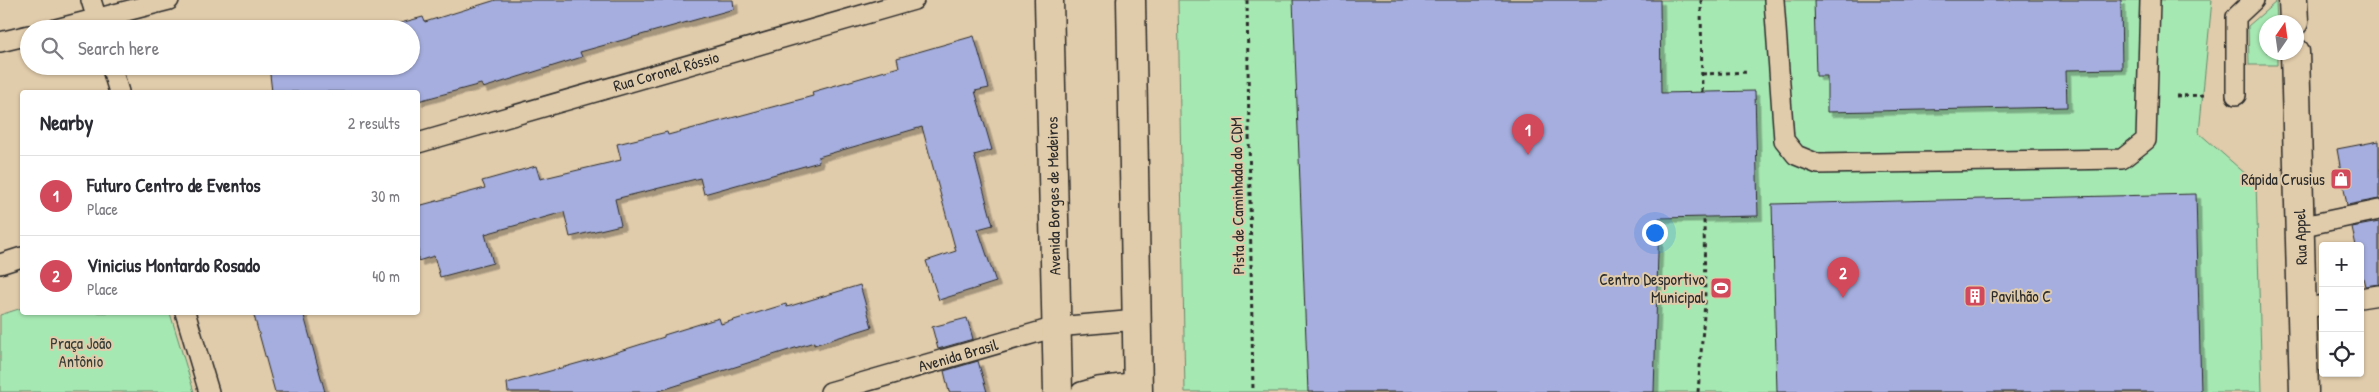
<!DOCTYPE html>
<html lang="en">
<head>
<meta charset="utf-8">
<style>
  body { margin:0; font-family:"Patrick Hand",sans-serif; background:#f7f7f7; color:#2b2b33 }
  .controls { position:absolute; right:15px; bottom:15px; display:grid; overflow:hidden; border-radius:5px; box-shadow:0 1px 4px #0004 }
  .controls button { width:45px; height:45px; display:grid; place-items:center; padding:0; border:0; border-bottom:1px solid #e1e1e2; background:#fff; color:#2b2b33; font:25px sans-serif }
  .compass { position:absolute; left:2259px; top:15px; width:45px; height:45px; border-radius:50%; background:#fff; box-shadow:0 1px 4px #0004; rotate:13deg }
  .you { position:absolute; left:1654px; top:232px; width:18px; height:18px; margin:-12px; border:4px solid #fff; border-radius:50%; background:#1a73e8; box-shadow:0 0 0 8px #1a73e833 }
  .badge { display:grid; place-items:center; width:32px; height:32px; border-radius:50%; background:#d1495b; color:#fff; font-size:16px; font-weight:700 }
  .pin { position:absolute; translate:-50% -41px; filter:drop-shadow(0 1px 2px #0008) }
  .pin::after { content:''; position:absolute; top:26px; width:18px; height:15px; background:inherit; clip-path:polygon(0 0,100% 0,50% 100%) }
  .list { margin:0; padding:0; list-style:none }
  h2 { display:flex; justify-content:space-between; align-items:center; height:65px; margin:0; padding:0 20px; font-size:21px }
  h2 small { font-size:16px; font-weight:400; color:#7c7c81 }
  .list li { display:grid; grid-template-columns:32px 1fr auto; gap:15px; align-items:center; box-sizing:border-box; height:80px; padding:0 20px; border-top:1px solid #e1e1e2 }
  .list b { display:block; font-size:19px; white-space:nowrap }
  .list p { margin:0; font-size:16px; white-space:nowrap; color:#7c7c81 }
  .list em { font-size:16px; font-style:normal; color:#7c7c81 }
  .icon { flex:none; width:28px; height:28px; fill:none; stroke:currentColor; stroke-width:2; stroke-linecap:round; stroke-linejoin:round }
  .map { position:relative; flex:none; width:2379px; height:392px; overflow:hidden }
  .search { position:absolute; background:#fff; box-shadow:0 1px 4px #0004; left:20px; top:20px; width:400px; height:55px; display:flex; align-items:center; gap:12px; box-sizing:border-box; padding:0 18px; border-radius:28px; color:#7c7c81; font-size:19px }
  .panel { position:absolute; background:#fff; box-shadow:0 1px 4px #0004; left:20px; top:90px; width:400px; height:225px; border-radius:5px }
  .map>svg:first-child { display:block }
  .green { fill:#a6e8b2; stroke:#688a6e }
  .building { fill:#a5aede; stroke:#2b2b2b; filter:url(#shadow) }
  .lines { fill:none; stroke-linecap:round; stroke-linejoin:round }
  .lane-casing { stroke:#2b2b2b; stroke-width:22 }
  .street-casing { stroke:#2b2b2b; stroke-width:31 }
  .secondary-casing { stroke:#2b2b2b; stroke-width:31 }
  .path { stroke:#2b2b2b; stroke-width:3; stroke-dasharray:4 4; stroke-linecap:butt }
  .lane { stroke:#e0cbaa; stroke-width:19 }
  .street { stroke:#e0cbaa; stroke-width:28 }
  .secondary { stroke:#e0cbaa; stroke-width:28 }
  .labels { text-anchor:middle; dominant-baseline:central; stroke-width:4; stroke-linejoin:round; paint-order:stroke }
  .street-label { font-size:16px; fill:#2b2b2b; stroke:#e0cbaa }
  .poi-label { font-size:16px; fill:#2b2b2b; stroke:#e0cbaa; text-anchor:end }
  .park-label { font-size:16px; fill:#373e38; stroke:#e0cbaa }
</style>
</head>
<body>
<div class="map">
<svg width="2379" height="392" viewBox="0 0 2379 392">
  <defs>
    <filter id="shadow"><feDropShadow dx="4.5" dy="4.5" stdDeviation="0" flood-color="#0004"/></filter>
  </defs>
  <rect width="100%" height="100%" fill="#e0cbaa"/>
  <filter id="ink" filterUnits="userSpaceOnUse"><feTurbulence type="fractalNoise" baseFrequency=".02" numOctaves="2"/><feDisplacementMap in="SourceGraphic" scale="10" xChannelSelector="R" yChannelSelector="G"/><feConvolveMatrix kernelMatrix="1 2 1 2 8 2 1 2 1" color-interpolation-filters="sRGB"/></filter>
  <g filter="url(#ink)">
    <path class="green" d="M1178 0H2212L2199 133 2256 183 2262 392H1185Z
      M2276 2 2277 22H2266V52L2277 53V65H2249L2248 26Z
      M22 308V312L170 313 194 392H0V315Z"/>
    <path class="building" d="M496 0H733L734 9 580 52 582 57 483 88 481 84 418 101V92H272L269 66H411V29H378L423 17 425 22Z
      M1293 0H1660L1661 93 1755 91 1758 216 1659 218 1654 392H1308Z
      M1814 0H2121L2122 69 2066 70 2067 107 1827 112V76H1816Z
      M974 36 989 88 975 91 992 150 974 155 993 225 978 229 996 282 939 300 926 261 956 251 922 127 818 157 819 162 704 194 700 178 615 199 621 225 570 237 564 212 485 234 493 263 440 277 434 256 418 261V206L485 188 482 181 536 166 540 179 621 160 617 144 667 132 668 135 813 96 812 92 899 67 897 58Z
      M2379 141V199L2347 205 2337 149Z
      M2196 194 2201 392H1777L1772 204Z
      M2379 222V284L2365 286 2360 266V246H2356L2352 227Z
      M860 285 872 327 814 345V342L656 392H508L507 383 604 356 664 337V335L719 318 721 324 786 304 787 307Z
      M253 312H303L325 392H275Z
      M967 318 973 339 938 349 932 327Z
      M978 361 987 392H949L944 371Z"/>
    <g class="lines">
      <g class="lane-casing">
        <path id="lane" d="M91 0 100 29
          M1774 0 1784 140 1796 155 1818 164 2122 159 2146 140 2150 0
          M56 29 169 0
          M0 42 29 35
          M111 66 119 92
          M2236 95V17L2254 0
          M418 143 914 0
          M2299 227 2379 210
          M0 264 22 257
          M2360 298 2379 295
          M2302 309 2323 305
          M185 312 209 392
          M830 392 1056 327 1137 320
          M1081 392 1098 387 1138 382"/>
      </g>
      <g class="street-casing">
        <path id="street" d="M2293 0 2294 22
          M2295 52 2304 392"/>
      </g>
      <g class="secondary-casing">
        <path id="secondary" d="M1049 0 1058 392
          M1131 0 1138 392"/>
      </g>
      <path class="path" d="M1247 0 1253 392
        M1701 0 1702 93
        M1702 74 1749 72
        M2176 96 2208 95
        M1698 392 1705 302 1704 217"/>
      <use href="#lane" class="lane"/>
      <use href="#street" class="street"/>
      <use href="#secondary" class="secondary"/>
    </g>
  </g>
  <defs>
    <g id="shop-square" transform="scale(1.125)"><rect x="-9" y="-9" width="18" height="18" rx="4" fill="#d1495b" stroke="#e0cbaa"/><path d="M-5-2.5h2.3a2.7 3.5 0 0 1 5.4 0H5L5.5 6h-11ZM-1.5-2.5h3a1.5 2.3 0 0 0-3 0Z" fill="#fff"/></g>
    <g id="stadium-square" transform="scale(1.125)"><rect x="-9" y="-9" width="18" height="18" rx="4" fill="#d1495b" stroke="#e0cbaa"/><path d="M0-5a6.5 5 0 1 0 0 10a6.5 5 0 1 0 0-10ZM-3.5-1.8h7v3.6h-7Z" fill="#fff"/></g>
    <g id="building-square" transform="scale(1.125)"><rect x="-9" y="-9" width="18" height="18" rx="4" fill="#d1495b" stroke="#e0cbaa"/><path d="M-4-6H4V6H1V3H-1V6H-4ZM-2.5-4.3h1.7v1.8h-1.7ZM.8-4.3h1.7v1.8H.8ZM-2.5-1h1.7V.8h-1.7ZM.8-1h1.7V.8H.8Z" fill="#fff"/></g>
  </defs>
  <g fill-rule="evenodd">
    <use href="#shop-square" x="2341" y="179"/>
    <use href="#stadium-square" x="1721" y="288"/>
    <use href="#building-square" x="1975" y="296"/>
  </g>
  <g class="labels">
    <g class="street-label">
      <text transform="translate(666 71) rotate(-16)">Rua Coronel Róssio</text>
      <text transform="translate(1053 196) rotate(-91)">Avenida Borges de Medeiros</text>
      <text transform="translate(1237 196) rotate(-91)">Pista de Caminhada do CDM</text>
      <text transform="translate(2300 237) rotate(-92)">Rua Appel</text>
      <text transform="translate(958 355) rotate(-16)">Avenida Brasil</text>
    </g>
    <g class="poi-label">
      <text x="2325" y="179">Rápida Crusius</text>
      <text x="1705" y="279">Centro Desportivo<tspan x="1705" dy="18">Municipal</tspan></text>
      <text x="1991" y="296" text-anchor="start">Pavilhão C</text>
    </g>
    <g class="park-label">
      <text x="81" y="343">Praça João<tspan x="81" dy="18">Antônio</tspan></text>
    </g>
  </g>
</svg>
<div class="controls">
<button>+</button>
<button>−</button>
<button><svg class="icon" aria-label="locate" viewBox="0 0 24 24"><circle cx="12" cy="12" r="6"/><path d="M12 2v4M12 18v4M2 12h4M18 12h4"/></svg></button>
</div>
<svg class="compass" viewBox="-18 -18 36 36"><path d="M0-13l5 13h-10z" fill="#e53935"/><path d="M0 13l5-13h-10z" fill="#7c7c81"/></svg>
<div class="you"></div>
<div class="pin badge" style="left:1528px;top:155px">1</div>
<div class="pin badge" style="left:1843px;top:298px">2</div>
<div class="search"><svg class="icon" aria-label="search" viewBox="0 0 24 24"><circle cx="10" cy="10" r="6"/><path d="M15 15l6 6"/></svg>Search here</div>
<section class="panel">
<h2>Nearby<small>2 results</small></h2>
<ul class="list">
<li><span class="badge">1</span><div><b>Futuro Centro de Eventos</b><p>Place</p></div><em>30 m</em></li>
<li><span class="badge">2</span><div><b>Vinicius Montardo Rosado</b><p>Place</p></div><em>40 m</em></li>
</ul>
</section>
</div>
</body>
</html>
